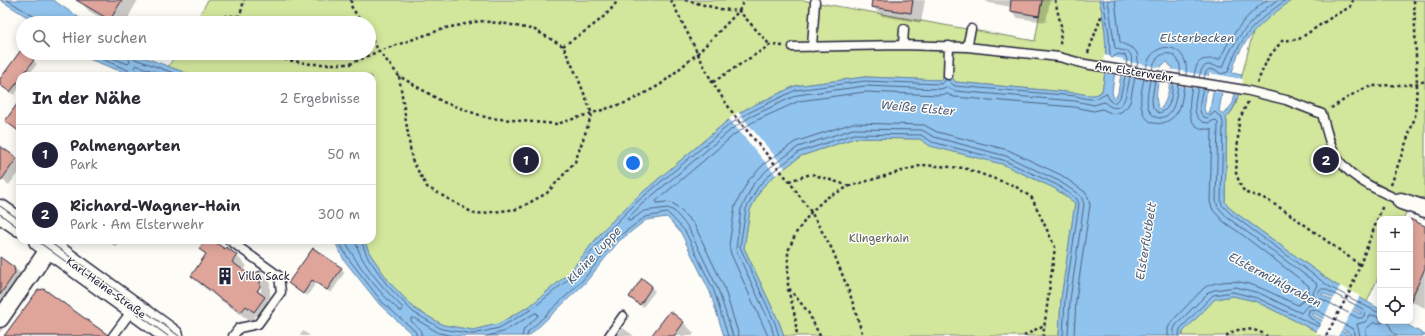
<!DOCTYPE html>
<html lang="de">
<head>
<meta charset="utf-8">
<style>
  body { margin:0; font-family:"Shantell Sans",sans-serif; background:#f2f2f3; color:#2b2b33 }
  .controls { position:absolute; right:12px; bottom:12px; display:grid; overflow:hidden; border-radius:8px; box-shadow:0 2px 10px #0003 }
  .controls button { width:36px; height:36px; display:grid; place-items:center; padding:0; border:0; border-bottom:1px solid #e1e1e2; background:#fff; color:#2b2b33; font:20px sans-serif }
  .you { position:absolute; left:633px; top:163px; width:14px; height:14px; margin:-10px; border:3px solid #fff; border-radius:50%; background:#1a73e8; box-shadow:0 0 0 6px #1a73e833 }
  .badge { display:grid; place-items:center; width:26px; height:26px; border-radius:50%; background:#22223b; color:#fff; font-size:13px; font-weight:700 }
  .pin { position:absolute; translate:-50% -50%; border:2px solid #fff; box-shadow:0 1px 4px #0006 }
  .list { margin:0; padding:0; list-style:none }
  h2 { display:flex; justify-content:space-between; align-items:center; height:52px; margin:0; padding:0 16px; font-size:17px }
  h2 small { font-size:13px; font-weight:400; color:#7c7c81 }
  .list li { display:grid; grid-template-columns:26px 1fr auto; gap:12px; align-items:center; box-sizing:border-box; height:60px; padding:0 16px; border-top:1px solid #e1e1e2 }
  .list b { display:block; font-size:15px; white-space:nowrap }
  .list p { margin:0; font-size:13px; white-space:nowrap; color:#7c7c81 }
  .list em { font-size:13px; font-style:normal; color:#7c7c81 }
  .icon { flex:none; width:22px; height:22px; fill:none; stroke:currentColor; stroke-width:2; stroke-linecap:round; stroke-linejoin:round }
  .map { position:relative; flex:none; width:1425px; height:336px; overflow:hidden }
  .search { position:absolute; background:#fff; box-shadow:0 2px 10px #0003; left:16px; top:16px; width:360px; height:44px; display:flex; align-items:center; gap:10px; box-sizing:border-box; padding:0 14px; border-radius:22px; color:#7c7c81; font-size:15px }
  .panel { position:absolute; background:#fff; box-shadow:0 2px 10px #0003; left:16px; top:72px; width:360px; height:172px; border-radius:12px }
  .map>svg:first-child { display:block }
  .green { fill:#d2e79c; stroke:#7a846c }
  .water { fill:#90c3ed; stroke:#6483a6; fill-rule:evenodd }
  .pier { fill:#fdfcf7 }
  .shadow { fill:#0003; fill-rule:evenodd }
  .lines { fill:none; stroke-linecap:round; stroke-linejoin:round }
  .shore { stroke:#4e6282; stroke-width:1 }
  .building { fill:#dfa59b; stroke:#22223b }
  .lane-casing { stroke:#22223b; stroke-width:11 }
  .street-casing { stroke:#22223b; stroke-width:19 }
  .secondary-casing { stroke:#22223b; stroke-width:25 }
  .path { stroke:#22223b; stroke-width:2.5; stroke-dasharray:3 3; stroke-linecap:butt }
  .lane { stroke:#fdfcf7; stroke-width:8 }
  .street { stroke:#fdfcf7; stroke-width:16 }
  .secondary { stroke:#fdfcf7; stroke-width:22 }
  .tram { stroke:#22223b; stroke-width:1 }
  .labels { text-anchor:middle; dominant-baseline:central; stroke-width:3; stroke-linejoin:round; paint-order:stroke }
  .street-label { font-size:11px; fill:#22223b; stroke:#fdfcf7 }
  .park-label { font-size:11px; fill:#575d58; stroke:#fdfcf7 }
  .poi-label { font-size:11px; fill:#22223b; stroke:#fdfcf7; text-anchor:start }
  .water-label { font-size:12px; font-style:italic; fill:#485a79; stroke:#fdfcf7 }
</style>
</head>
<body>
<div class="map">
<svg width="1425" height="336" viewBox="0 0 1425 336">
  <rect width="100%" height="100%" fill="#fdfcf7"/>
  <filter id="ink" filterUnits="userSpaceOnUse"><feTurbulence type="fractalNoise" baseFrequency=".025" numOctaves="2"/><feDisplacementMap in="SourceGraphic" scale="8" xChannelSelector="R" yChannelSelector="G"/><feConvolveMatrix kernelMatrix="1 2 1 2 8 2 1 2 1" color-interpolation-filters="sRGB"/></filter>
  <g filter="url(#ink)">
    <path class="green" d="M208 0H802L1035 41 1042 0H1099C1107 28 1108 62 1102 91L1094 96 1077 93 955 82 951 75H944L941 80 865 77 795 86 746 109 726 122 636 198 605 228 568 274 530 306 498 324 473 330 443 325 415 309 390 283 370 254 364 240H372V76H194L168 67 177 53H369V23H195Z
      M1292 0H1425V198L1413 197 1403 219H1380V273L1367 302 1333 283 1233 211 1225 202 1227 122 1226 118 1232 111 1236 104 1242 75 1253 32 1266 19Z
      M855 138 920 139 931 146 1002 164 1054 188 1075 203 1061 299 1059 336H784L779 322 744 248 750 210 761 189 774 176 801 156Z
      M1233 296 1255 301 1326 336H1183V332L1215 299Z"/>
    <path class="water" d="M0 0H53L87 23H37Z
      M1099 0H1292C1267 18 1239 39 1232 73L1242 75C1238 93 1239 104 1226 118L1227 122 1225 202 1233 211 1333 283 1380 309V321H1401L1425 335V336H1326L1255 301 1233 296 1215 299 1183 332 1182 336H1059L1061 299 1075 203 1054 188 1002 164 930 146 920 139 855 138 801 156 774 176 761 189 750 210 744 248 779 322 784 336H724L710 292 681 233 667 217 646 220 619 241 585 283 529 336H414L380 305 344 260 334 240H364L370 254 390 283 415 309 443 325 473 330 498 324 530 306 568 274 605 228 636 198 726 122 746 109 795 86 865 77 941 80 944 75H951L955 82 1077 93C1086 94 1094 98 1102 91 1108 62 1107 28 1099 0ZM1117 58 1123 61 1118 93 1116 97 1114 99 1112 92ZM1167 62 1172 68C1170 79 1169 102 1160 109 1152 102 1160 77 1161 66ZM1209 73 1216 75 1210 110 1209 113 1206 114 1204 109ZM1225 76 1238 78 1233 103 1224 115 1219 111ZM1322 293H1323L1361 312V314L1322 295ZM1311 313H1313L1351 334 1349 335 1312 315Z
      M81 53H133L194 76H133L89 59Z"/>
    <path class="pier" d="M1104 55 1123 59V61L1163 68 1161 82 1119 76 1121 60H1119L1116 75 1102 73Z
      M1169 69 1209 76V73L1243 79 1240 95 1233 94 1235 80 1227 78 1224 93 1211 91 1213 76 1211 75 1208 90 1167 84Z
      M738 112 785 168 776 175 729 119Z
      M1340 286 1360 296 1338 336H1322L1316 333Z"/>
    <path class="shadow" d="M79 0H138L125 23H109L89 11Z
      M873 0H925L921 23 882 16 872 6Z
      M985 0H1050L1046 22 1018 18 1011 11V7L989 3Z
      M22 51 37 64 28 76H20V87L14 95 0 84V80Z
      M20 107V133L6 121Z
      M4 150 20 161V176L17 174 9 185 0 178V156Z
      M1410 220 1425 227V308L1410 301Z
      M106 240H121L116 247Z
      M207 240H210L225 250 226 248 237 256 247 266 243 271 250 276 260 272 270 282V297L267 300 274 308 265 321 256 315 252 322 223 302 202 286 192 276 207 255 200 249ZM259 284H261V292H259Z
      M313 249 345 272 331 293 316 283 307 296 293 286Z
      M0 258 14 267 28 281 2 326 3 328 0 333Z
      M642 279 655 291 643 307 630 297Z
      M670 313 684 323 694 333 692 336H653Z
      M623 328 634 336H617Z
      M303 331 310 336H299Z"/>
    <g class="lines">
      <path class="shore" d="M7 0 37 18 39 23
        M1103 0 1109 34 1110 56 1112 58 1118 54 1125 55 1127 59 1126 66
        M1108 0 1115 48C1126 53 1134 48 1131 66
        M1115 0 1120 42C1134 50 1140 47 1137 67
        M88 53 130 71 132 76
        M99 53 128 64 130 62 127 53
        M132 53V56L135 59 182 76
        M1146 69C1151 36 1191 43 1186 75
        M1152 70C1156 45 1184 50 1180 74
        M137 76V72L134 67 136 65 167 76
        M1194 77C1197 55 1204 60 1220 59 1231 35 1245 15 1267 0
        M1199 78C1203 58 1211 67 1223 67 1234 38 1252 18 1277 0
        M1204 78 1206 72 1209 69 1217 71 1221 74 1228 72C1240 36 1256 21 1286 0
        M1144 79C1142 89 1139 99 1142 109 1148 132 1173 125 1180 107 1182 100 1183 92 1184 85
        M949 80 952 84 955 86 1076 96C1092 100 1092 101 1106 93L1110 101 1114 103 1120 98 1125 76
        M1150 80C1148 93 1142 112 1158 118 1175 118 1176 97 1178 84
        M1155 80 1152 99 1153 108 1159 113C1172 110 1171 94 1173 83
        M1203 88C1201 97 1195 116 1207 118L1215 112 1222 119 1223 123 1221 201 1222 205 1231 214 1330 287 1377 312H1380
        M338 240 348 258 382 302 415 331 417 336
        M344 240C358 266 378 292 400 311H402L403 308C388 293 357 261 356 240
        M361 240 367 256 387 285 413 312 442 329 473 334 499 328 532 309 571 277 608 231 638 201 729 125 748 113 796 90 865 81 940 84 943 83 946 79
        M1321 289H1325L1363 309 1365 312 1364 316 1362 318H1358L1320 298 1318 293Z
        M422 336 420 329 411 321V318H414L439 333 454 336
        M487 336 503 332 535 313H537L538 316 524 329 522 336
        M527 336 528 332 582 281 617 238 645 217 667 213 670 215 685 231 714 291 728 336
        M733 336 718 289 688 227 674 211 668 208 644 211 630 221 627 219 642 204 732 129 750 117 797 95 865 86 940 89 947 87 955 91 1075 101 1094 105 1104 102C1124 120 1127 91 1130 76
        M739 336 724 287 694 224 674 204 667 202 657 203 656 201 735 134 753 122 799 101 865 92 939 95 947 94 954 97 1074 107 1094 111 1102 109 1113 114 1121 112 1127 107 1130 102 1135 77
        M768 336 731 254 729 245 735 206 748 181 764 164 795 142 853 123 924 125 937 132 1008 150 1061 175 1085 192 1088 197 1090 205 1076 300 1074 336
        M774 336 771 325 736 250 741 209 754 183 768 169 798 147 853 129 922 130 934 137 1006 156 1059 181 1081 196 1084 204 1070 300 1068 336
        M779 336 775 323 740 247 746 209 758 187 771 173 799 152 854 134 921 135 932 142 1003 160 1057 185 1077 199 1079 204 1065 299 1063 336
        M1168 336V328L1172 321 1204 288C1210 284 1216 283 1222 282 1250 278 1273 295 1298 305L1307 298 1309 286 1240 233 1224 222 1213 210 1210 202 1212 130 1210 129C1184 131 1189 103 1192 86
        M1174 336V329L1176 325 1209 292 1214 290 1236 287 1259 293 1301 313 1307 306 1315 304 1316 302 1313 293 1317 285 1316 283 1228 218 1218 207 1216 201 1218 123 1215 120 1208 123 1203 122C1190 115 1196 99 1198 87
        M1179 336 1180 329 1213 295 1233 292 1257 298 1319 327 1320 326V324L1310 318 1308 315 1309 310 1314 309 1353 329 1355 332 1354 336
        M1360 336 1357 324 1365 322 1371 315 1380 317
        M1366 336V329L1373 323H1381L1387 322C1391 325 1390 332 1397 336"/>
    </g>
    <path class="building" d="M76 0H122L110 20Z
      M872 0H913L911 13 871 7Z
      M1011 0H1042L1039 16 1010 11Z
      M21 50 23 53H26L34 60 22 76H20V79L10 92 0 85V79Z
      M20 100V132L5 121Z
      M0 146 17 158 0 182Z
      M1410 219 1425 226V268L1410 302Z
      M205 240H212L225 249 226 247 237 255 232 262 250 275 260 271V287L257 291 265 297 254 312 246 306 241 312 220 298V299L212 292 210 290 191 276 206 254 199 249Z
      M313 248 342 268 327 290 312 280 303 294 288 283Z
      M0 257 14 267 15 273 0 295Z
      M642 278 652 286 640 305 629 297Z
      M44 289 108 335V336H4L38 290Z
      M670 311 684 322 674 336H651Z"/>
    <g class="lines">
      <g class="lane-casing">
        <path id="lane" d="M903 45 904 29
          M793 47 903 45 967 47 1059 57 1085 64 1245 90 1286 100 1322 114C1326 128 1331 153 1341 163 1357 182 1380 191 1401 201
          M812 47 815 2
          M967 47 971 29
          M948 75 949 46
          M229 240 279 276 281 292 258 324 239 328 233 336
          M113 336 133 309
          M609 336 623 316"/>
      </g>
      <g class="street-casing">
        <path id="street" d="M1401 201 1425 209
          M0 319 50 247"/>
      </g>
      <g class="secondary-casing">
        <path id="secondary" d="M0 211 20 225
          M40 240 172 336"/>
      </g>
      <path class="path" d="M351 0V6L362 23
        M671 0 712 82 734 115 789 181 811 212 832 249 850 294 863 336
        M685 0 720 9 739 11 770 45
        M1055 0 1061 26 1060 47
        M127 19 134 23
        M215 23 223 16H240
        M244 23 240 16 244 0
        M369 35 379 51 399 76 443 102 488 118 557 124 628 102 660 85 697 54 739 11 744 0
        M563 46C582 33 605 20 618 0
        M268 53 275 58 311 64H350L379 51 446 28 480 21 507 24 535 30 563 46 578 78 592 114 575 162 547 193 518 209 475 214 427 187 412 160 399 76
        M1088 53 1102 14
        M713 82 770 45 783 46
        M1257 83 1268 58 1282 41 1299 39 1332 17 1350 7 1353 0
        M1248 102 1239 120 1236 173 1241 187 1246 193 1262 197 1287 212 1360 265
        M1331 108C1342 102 1357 90 1369 87 1388 83 1407 88 1425 81
        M789 181 811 174 850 186
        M1391 185 1415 117 1417 84 1414 0
        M788 289 795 316 797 336
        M820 336 808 312 788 287V251L796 233 811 212 826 198 850 186 923 165 964 168 1015 186 1032 198 1055 247 1043 336
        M1024 336 1044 325
        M1226 336C1237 326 1256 328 1267 336
        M1326 336 1350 291 1383 205"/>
      <use href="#lane" class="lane"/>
      <use href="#street" class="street"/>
      <use href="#secondary" class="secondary"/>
      <path class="tram" d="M0 206 20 220
        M0 214 20 229
        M36 240 168 336
        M47 240 179 336"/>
    </g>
  </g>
  <defs>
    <g id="building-bare" transform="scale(1.38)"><path d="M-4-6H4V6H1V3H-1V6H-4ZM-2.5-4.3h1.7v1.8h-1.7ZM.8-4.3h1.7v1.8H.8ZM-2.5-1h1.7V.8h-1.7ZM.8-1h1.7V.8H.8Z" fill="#22223b" stroke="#fdfcf7" stroke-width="2.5" paint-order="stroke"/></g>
  </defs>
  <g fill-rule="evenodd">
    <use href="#building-bare" x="225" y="276"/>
  </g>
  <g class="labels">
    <g class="street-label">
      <text transform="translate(1134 72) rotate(9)">Am Elsterwehr</text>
      <text transform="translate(106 288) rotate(36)">Karl-Heine-Straße</text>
    </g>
    <g class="park-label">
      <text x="879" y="238">Klingerhain</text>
    </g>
    <g class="poi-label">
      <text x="238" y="276">Villa Sack</text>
    </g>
    <g class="water-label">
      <text x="1197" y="38">Elsterbecken</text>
      <text transform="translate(918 108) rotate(5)">Weiße Elster</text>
      <text transform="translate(1146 241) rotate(-81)">Elsterflutbett</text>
      <text transform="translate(594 255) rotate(-47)">Kleine Luppe</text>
      <text transform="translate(1275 280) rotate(28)">Elstermühlgraben</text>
    </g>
  </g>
</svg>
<div class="controls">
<button>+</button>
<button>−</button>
<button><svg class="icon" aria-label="locate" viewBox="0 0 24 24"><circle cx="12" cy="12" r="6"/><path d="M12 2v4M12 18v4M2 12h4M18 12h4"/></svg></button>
</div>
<div class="you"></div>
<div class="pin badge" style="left:526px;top:160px">1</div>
<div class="pin badge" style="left:1326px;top:160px">2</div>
<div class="search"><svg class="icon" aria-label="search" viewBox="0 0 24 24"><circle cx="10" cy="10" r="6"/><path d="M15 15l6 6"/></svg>Hier suchen</div>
<section class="panel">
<h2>In der Nähe<small>2 Ergebnisse</small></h2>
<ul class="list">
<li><span class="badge">1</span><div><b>Palmengarten</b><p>Park</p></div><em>50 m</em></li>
<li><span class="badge">2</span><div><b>Richard-Wagner-Hain</b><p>Park · Am Elsterwehr</p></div><em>300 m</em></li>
</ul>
</section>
</div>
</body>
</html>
